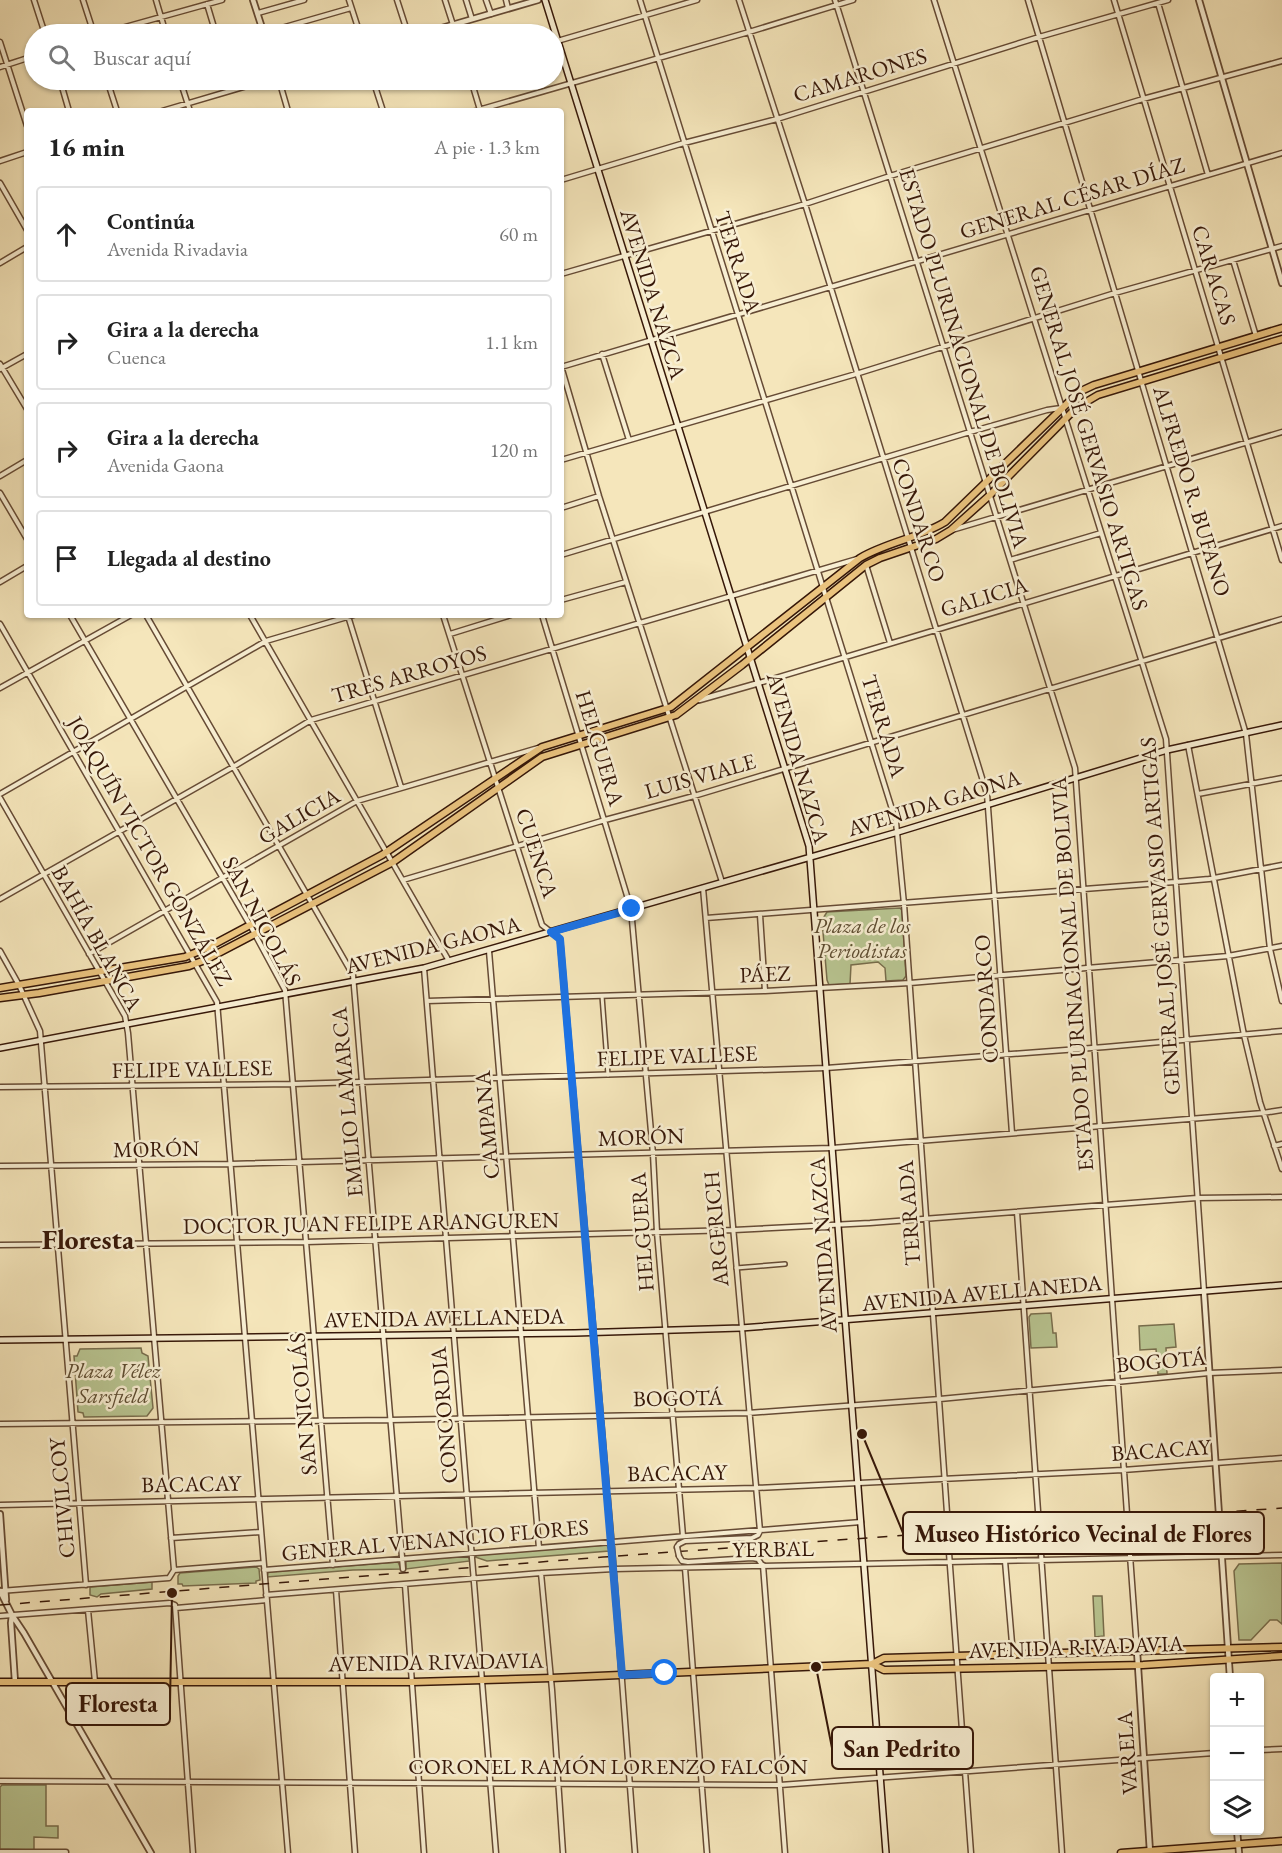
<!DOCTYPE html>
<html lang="es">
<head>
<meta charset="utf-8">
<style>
  body { margin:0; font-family:"EB Garamond",serif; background:#f2f2f2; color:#222 }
  .controls { position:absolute; right:18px; bottom:18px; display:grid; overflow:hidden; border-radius:6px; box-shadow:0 2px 4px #0004 }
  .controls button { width:54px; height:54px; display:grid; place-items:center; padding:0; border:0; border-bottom:2px solid #e0e0e0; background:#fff; color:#222; font:30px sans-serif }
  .stop { position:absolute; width:18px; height:18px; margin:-14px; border:4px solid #1a73e8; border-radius:50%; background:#fff }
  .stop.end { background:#1a73e8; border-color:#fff; box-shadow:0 2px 6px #0008 }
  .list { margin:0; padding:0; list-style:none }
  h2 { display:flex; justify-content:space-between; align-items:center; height:78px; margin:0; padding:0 24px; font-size:26px }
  h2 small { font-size:20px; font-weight:400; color:#767676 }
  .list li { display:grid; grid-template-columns:39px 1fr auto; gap:18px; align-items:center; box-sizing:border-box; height:96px; margin:0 12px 12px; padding:0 12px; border:2px solid #e0e0e0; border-radius:6px }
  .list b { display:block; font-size:22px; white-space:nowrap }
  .list p { margin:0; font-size:20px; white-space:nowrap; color:#767676 }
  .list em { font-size:20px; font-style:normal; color:#767676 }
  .icon { flex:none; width:33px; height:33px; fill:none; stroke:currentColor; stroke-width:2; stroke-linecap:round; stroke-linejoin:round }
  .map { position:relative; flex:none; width:1282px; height:1853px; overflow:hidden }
  .search { position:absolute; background:#fff; box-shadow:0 2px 4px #0004; left:24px; top:24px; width:540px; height:66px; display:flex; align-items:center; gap:15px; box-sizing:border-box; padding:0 21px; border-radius:33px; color:#767676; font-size:22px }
  .panel { position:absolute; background:#fff; box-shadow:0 2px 4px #0004; left:24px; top:108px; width:540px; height:510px; border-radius:6px }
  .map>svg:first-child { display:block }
  .green { fill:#b9c692; stroke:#786e4d; stroke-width:1.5 }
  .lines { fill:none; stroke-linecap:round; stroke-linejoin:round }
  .pedestrian-casing { stroke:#664b35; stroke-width:6 }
  .minor-casing { stroke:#664b35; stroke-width:7 }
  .tertiary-casing { stroke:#664b35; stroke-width:8 }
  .secondary-casing { stroke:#361708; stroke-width:8 }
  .primary-casing { stroke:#361708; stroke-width:9 }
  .pedestrian { stroke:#f8efd3; stroke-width:3 }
  .minor { stroke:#f8efd3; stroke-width:4 }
  .tertiary { stroke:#f8efd3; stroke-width:4.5 }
  .secondary { stroke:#f8efd3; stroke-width:5 }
  .primary { stroke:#eac37e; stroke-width:6 }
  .rail { stroke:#361708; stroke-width:1.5; stroke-dasharray:10 10; stroke-linecap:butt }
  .minor-bridge-casing { stroke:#664b35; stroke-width:7; stroke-linecap:butt }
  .minor-bridge { stroke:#f8efd3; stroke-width:4 }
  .route { stroke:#1a73e8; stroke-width:8 }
  .labels { text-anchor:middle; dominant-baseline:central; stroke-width:5; stroke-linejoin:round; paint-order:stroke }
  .street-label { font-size:22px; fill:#361708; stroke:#f8efd3 }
  .park-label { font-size:22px; font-style:italic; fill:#5d4c31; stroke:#f8efd3 }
  .district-label { font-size:28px; font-weight:bold; fill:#361708; stroke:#f8efd3 }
  .leader { fill:none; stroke:#361708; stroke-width:2 }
  .callout-dot { fill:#361708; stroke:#f8efd3; stroke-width:2 }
  .callout { fill:#f8efd3; stroke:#361708; stroke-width:2 }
  .callout-label { font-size:24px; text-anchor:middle; font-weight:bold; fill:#361708 }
</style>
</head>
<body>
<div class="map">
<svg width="1282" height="1853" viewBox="0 0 1282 1853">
  <rect width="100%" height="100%" fill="#f5e6bb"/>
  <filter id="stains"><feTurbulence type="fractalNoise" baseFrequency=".00333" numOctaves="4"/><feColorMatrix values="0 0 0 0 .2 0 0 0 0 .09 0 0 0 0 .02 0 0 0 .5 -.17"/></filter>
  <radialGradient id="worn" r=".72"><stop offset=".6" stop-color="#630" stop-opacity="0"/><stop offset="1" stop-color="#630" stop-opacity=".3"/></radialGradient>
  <path class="green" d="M900 908 902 910 906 976 903 980 886 981 885 968 878 962 851 965 850 984 829 985 827 980 822 920 827 912Z
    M1051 1313 1053 1333H1056L1057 1347 1031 1348 1029 1317 1031 1314Z
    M1174 1324 1176 1347 1166 1348 1167 1374H1158L1156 1349 1140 1350 1139 1326Z
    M141 1348 142 1353 148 1356 153 1408 147 1416 84 1417 83 1413 78 1412 74 1356H77L80 1349Z
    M607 1545 609 1551 487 1561 475 1557 477 1555Z
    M468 1556 470 1561 406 1569V1561Z
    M398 1562 401 1569 353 1570 267 1577 268 1572Z
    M1282 1563V1624L1277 1620H1270L1251 1640H1239L1234 1571 1239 1564Z
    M256 1567 259 1569 260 1580 256 1581V1583L183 1586 182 1584H178V1576L180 1573Z
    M152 1582V1589L101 1594 97 1597 90 1595V1587Z
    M1093 1596H1102L1104 1636 1095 1637Z
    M2 1785H46V1826H58V1838L34 1837V1850L0 1849V1787Z"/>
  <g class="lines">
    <g class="pedestrian-casing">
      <path id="pedestrian" d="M602 996 608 1075
        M736 1268 785 1264
        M1128 1536 1219 1529"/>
    </g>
    <g class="minor-casing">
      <path id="minor" d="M34 0 45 34
        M83 0 94 34
        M156 0 166 34
        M349 0 360 34
        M397 0 408 34
        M445 0 456 34
        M466 0 472 19
        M486 0 491 14
        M506 0 508 8
        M640 0 896 822 904 904 948 1527
        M739 0 805 204 987 794 1012 1133
        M835 0 1075 768 1127 1514
        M934 0 1166 739 1204 1291
        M1028 0 1246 734 1270 949 1282 1001
        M1114 0 1282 560
        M1158 3 1208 175
        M207 4 216 34
        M258 13 304 0
        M264 33 351 8
        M100 34 222 0
        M339 34 358 29
        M0 42 27 126
        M554 42 697 0
        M0 67 34 56
        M60 80 69 111
        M107 80 117 111
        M180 80 190 111
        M229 80 232 90
        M279 80 288 111
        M373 80 383 111
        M471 80 480 110
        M162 111 267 80
        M475 111 749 32 853 0
        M0 161 27 152
        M561 180 684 143 777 119 1039 37 1168 0
        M0 183 27 230
        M1233 260 1256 336
        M0 263 27 247
        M561 274 805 204 890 176 1143 99 1282 61
        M602 354 629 440
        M0 364 27 409
        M561 366 599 496 722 882
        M561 367 1282 153
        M0 369 27 354
        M561 460 856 374 1115 293 1282 246
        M0 476 27 460
        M0 493 27 539
        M561 508 599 496
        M952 530 1282 432
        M561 555 970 432 1047 410 1061 408
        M1010 560 1101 533
        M866 565 890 643
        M0 582 27 566
        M561 600 626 582
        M70 615 250 925 285 990 333 1565
        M146 615 353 975 403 1569
        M250 615 449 961
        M443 615 542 925 560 939 612 1548 635 1853
        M542 615 631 909 653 1154 657 1232 683 1536
        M348 616 401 787
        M0 624 217 1002 288 1853
        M450 634 511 615
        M759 683 1282 526
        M0 688 131 615
        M1188 745 1244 1035 1260 1102 1282 1169
        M0 794 266 641 354 615
        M1198 794 1282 778
        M0 798 125 1016 128 1033 174 1570
        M403 880 605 820 694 796 1282 619
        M0 899 233 767 311 720 857 559
        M760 915 765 991
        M706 918 1175 882 1209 879 1282 865
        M0 951 19 985 40 1031 86 1585
        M489 951 539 1548
        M89 954 357 801 538 748
        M424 968 496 1853
        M427 1001 765 991 910 983 1228 956 1282 946
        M0 1087 293 1084 826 1068 1105 1047 1282 1031
        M1274 1146 1282 1144
        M0 1166 230 1164 832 1148 1263 1113 1282 1110
        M1017 1212 1062 1853
        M0 1245 306 1242 734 1230 870 1223 1197 1198 1282 1197
        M0 1424 390 1420 748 1413 940 1399 1209 1373 1282 1370
        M0 1505 756 1488 1123 1470 1282 1458
        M1128 1528 1137 1651
        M171 1538 260 1532
        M948 1539 971 1853
        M677 1547 679 1544 685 1541 752 1538 758 1535 760 1531 703 888
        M679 1556 682 1561 688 1562 752 1558 758 1559 762 1565
        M1005 1561 1013 1655
        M763 1565 785 1853
        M685 1568 707 1853
        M174 1570 263 1563
        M264 1570 861 1522
        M541 1573 552 1690 563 1853
        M405 1585 424 1853
        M336 1590 355 1853
        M0 1591 169 1578 174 1570
        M266 1595 541 1573 614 1569 1282 1555
        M176 1608 267 1600
        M88 1610 95 1682
        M0 1616 170 1603 175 1605 193 1853
        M1260 1750 1282 1749
        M0 1781 780 1785 1214 1753
        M0 1852H66"/>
    </g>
    <g class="tertiary-casing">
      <path id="tertiary" d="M253 0 264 34
        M1199 0 1282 283
        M421 34 538 0
        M699 700 759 683
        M1204 1292 1230 1678
        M0 1514 6 1600
        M0 1591 12 1615 24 1633 151 1853
        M12 1615 11 1623 15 1682
        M1137 1651 1150 1852
        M1237 1830 1239 1853"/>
    </g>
    <g class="secondary-casing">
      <path id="secondary" d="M545 0 809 846 886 1853
        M0 1048 424 968 898 832 1167 750 1282 725
        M0 1340 575 1333 741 1328 1282 1285"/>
    </g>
    <g class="primary-casing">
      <path id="primary" d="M0 988 185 957 207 948 382 855 542 747 671 707 860 558C887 542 919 538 945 522L1079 392 1094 385 1282 328
        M0 998 39 993 189 966 205 960 393 862 542 757 676 715 742 665 866 565 880 558 936 539 951 530 990 495 1076 408 1098 395 1282 339
        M872 1664 884 1670 1143 1665 1282 1656
        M0 1682H413L551 1678 872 1664 884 1658 1282 1647
        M1121 1853 1282 1841"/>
    </g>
    <use href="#pedestrian" class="pedestrian"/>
    <use href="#minor" class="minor"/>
    <use href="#tertiary" class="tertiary"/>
    <use href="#secondary" class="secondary"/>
    <use href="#primary" class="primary"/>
    <path class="rail" d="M0 1605 603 1557 1282 1508"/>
    <g class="minor-bridge-casing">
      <path id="minor-bridge" d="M677 1547 679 1556"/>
    </g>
    <use href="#minor-bridge" class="minor-bridge"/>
  </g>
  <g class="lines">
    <path class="route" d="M632 909 551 932 560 939 622 1675 665 1673"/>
  </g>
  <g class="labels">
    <g class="street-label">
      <text transform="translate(860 75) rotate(-17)">CAMARONES</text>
      <text transform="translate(1072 198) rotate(-17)">GENERAL CÉSAR DÍAZ</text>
      <text transform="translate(738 262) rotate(72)">TERRADA</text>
      <text transform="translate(1214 275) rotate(73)">CARACAS</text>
      <text transform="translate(653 294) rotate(73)">AVENIDA NAZCA</text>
      <text transform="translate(964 358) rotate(73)">ESTADO PLURINACIONAL DE BOLIVIA</text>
      <text transform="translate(1089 438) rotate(73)">GENERAL JOSÉ GERVASIO ARTIGAS</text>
      <text transform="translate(1192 491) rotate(73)">ALFREDO R. BUFANO</text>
      <text transform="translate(919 520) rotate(72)">CONDARCO</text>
      <text transform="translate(984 597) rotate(-17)">GALICIA</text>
      <text transform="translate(409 674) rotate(-16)">TRES ARROYOS</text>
      <text transform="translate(884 726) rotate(73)">TERRADA</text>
      <text transform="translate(600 748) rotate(73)">HELGUERA</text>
      <text transform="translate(798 758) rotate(74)">AVENIDA NAZCA</text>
      <text transform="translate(700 776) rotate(-16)">LUIS VIALE</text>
      <text transform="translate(934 803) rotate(-17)">AVENIDA GAONA</text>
      <text transform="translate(299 816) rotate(-30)">GALICIA</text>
      <text transform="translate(150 851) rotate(60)">JOAQUÍN VICTOR GONZÁLEZ</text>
      <text transform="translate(537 853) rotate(72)">CUENCA</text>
      <text transform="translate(1160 916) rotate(-94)">GENERAL JOSÉ GERVASIO ARTIGAS</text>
      <text transform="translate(262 921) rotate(62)">SAN NICOLÁS</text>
      <text transform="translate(97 938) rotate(61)">BAHÍA BLANCA</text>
      <text transform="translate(433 945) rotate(-14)">AVENIDA GAONA</text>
      <text transform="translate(765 974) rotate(-2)">PÁEZ</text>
      <text transform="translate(1072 974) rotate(-94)">ESTADO PLURINACIONAL DE BOLIVIA</text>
      <text transform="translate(986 999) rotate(-94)">CONDARCO</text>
      <text transform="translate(677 1056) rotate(-2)">FELIPE VALLESE</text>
      <text transform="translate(192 1069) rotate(-1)">FELIPE VALLESE</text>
      <text transform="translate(347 1102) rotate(-95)">EMILIO LAMARCA</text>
      <text transform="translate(487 1125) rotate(-95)">CAMPANA</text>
      <text transform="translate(641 1137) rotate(-2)">MORÓN</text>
      <text transform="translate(156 1149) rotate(-1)">MORÓN</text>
      <text transform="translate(909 1213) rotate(-94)">TERRADA</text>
      <text transform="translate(371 1223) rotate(-1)">DOCTOR JUAN FELIPE ARANGUREN</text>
      <text transform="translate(716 1229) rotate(-95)">ARGERICH</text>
      <text transform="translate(642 1232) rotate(-94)">HELGUERA</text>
      <text transform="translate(823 1245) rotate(-94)">AVENIDA NAZCA</text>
      <text transform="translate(982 1293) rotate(-5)">AVENIDA AVELLANEDA</text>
      <text transform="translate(444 1318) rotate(-1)">AVENIDA AVELLANEDA</text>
      <text transform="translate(1161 1361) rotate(-5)">BOGOTÁ</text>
      <text transform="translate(678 1398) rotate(-1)">BOGOTÁ</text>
      <text transform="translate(303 1404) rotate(-95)">SAN NICOLÁS</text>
      <text transform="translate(444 1415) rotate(-95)">CONCORDIA</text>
      <text transform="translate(1161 1450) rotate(-4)">BACACAY</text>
      <text transform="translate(677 1473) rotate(-1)">BACACAY</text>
      <text transform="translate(191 1484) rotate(-1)">BACACAY</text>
      <text transform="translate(62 1498) rotate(-95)">CHIVILCOY</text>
      <text transform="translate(435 1540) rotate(-5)">GENERAL VENANCIO FLORES</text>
      <text transform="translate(773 1549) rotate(-1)">YERBAL</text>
      <text transform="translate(1076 1647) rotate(-2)">AVENIDA RIVADAVIA</text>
      <text transform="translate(436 1662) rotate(-1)">AVENIDA RIVADAVIA</text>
      <text transform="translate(1127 1753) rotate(-94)">VARELA</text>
      <text x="608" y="1766">CORONEL RAMÓN LORENZO FALCÓN</text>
    </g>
    <g class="park-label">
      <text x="862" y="925">Plaza de los<tspan x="862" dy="25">Periodistas</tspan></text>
      <text x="113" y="1370">Plaza Vélez<tspan x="113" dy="25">Sarsfield</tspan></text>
    </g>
    <g class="district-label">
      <text x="88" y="1239">Floresta</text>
    </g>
  </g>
  <path class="leader" d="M862 1434L903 1533M172 1593L170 1704M816 1667L832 1748"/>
  <g class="callout-dot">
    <circle cx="862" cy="1434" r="6"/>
    <circle cx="172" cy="1593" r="6"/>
    <circle cx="816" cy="1667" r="6"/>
  </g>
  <g class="callout">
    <rect x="903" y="1512" width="361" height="42" rx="6"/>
    <rect x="66" y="1683" width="104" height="42" rx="6"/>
    <rect x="832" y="1727" width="141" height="42" rx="6"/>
  </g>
  <g class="callout-label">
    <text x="1083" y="1542">Museo Histórico Vecinal de Flores</text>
    <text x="118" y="1712">Floresta</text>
    <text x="902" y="1757">San Pedrito</text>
  </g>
  <rect width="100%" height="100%" filter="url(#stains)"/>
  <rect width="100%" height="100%" fill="url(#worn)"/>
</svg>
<div class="controls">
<button>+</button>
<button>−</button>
<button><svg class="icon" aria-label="layers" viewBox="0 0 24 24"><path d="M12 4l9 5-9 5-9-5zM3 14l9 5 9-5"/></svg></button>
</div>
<div class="stop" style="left:665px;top:1673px"></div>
<div class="stop end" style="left:632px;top:909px"></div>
<div class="search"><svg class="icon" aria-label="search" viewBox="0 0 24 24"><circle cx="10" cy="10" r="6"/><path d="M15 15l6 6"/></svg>Buscar aquí</div>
<section class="panel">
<h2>16 min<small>A pie · 1.3 km</small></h2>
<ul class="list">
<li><svg class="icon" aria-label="ahead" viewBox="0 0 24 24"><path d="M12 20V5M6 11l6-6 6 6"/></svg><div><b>Continúa</b><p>Avenida Rivadavia</p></div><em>60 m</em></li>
<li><svg class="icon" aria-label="right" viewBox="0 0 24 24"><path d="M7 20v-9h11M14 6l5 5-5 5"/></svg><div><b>Gira a la derecha</b><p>Cuenca</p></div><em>1.1 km</em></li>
<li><svg class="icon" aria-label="right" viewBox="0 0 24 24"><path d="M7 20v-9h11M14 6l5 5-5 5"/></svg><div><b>Gira a la derecha</b><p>Avenida Gaona</p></div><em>120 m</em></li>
<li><svg class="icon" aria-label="arrive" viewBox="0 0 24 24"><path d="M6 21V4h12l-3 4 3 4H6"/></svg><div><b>Llegada al destino</b></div></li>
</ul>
</section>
</div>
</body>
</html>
